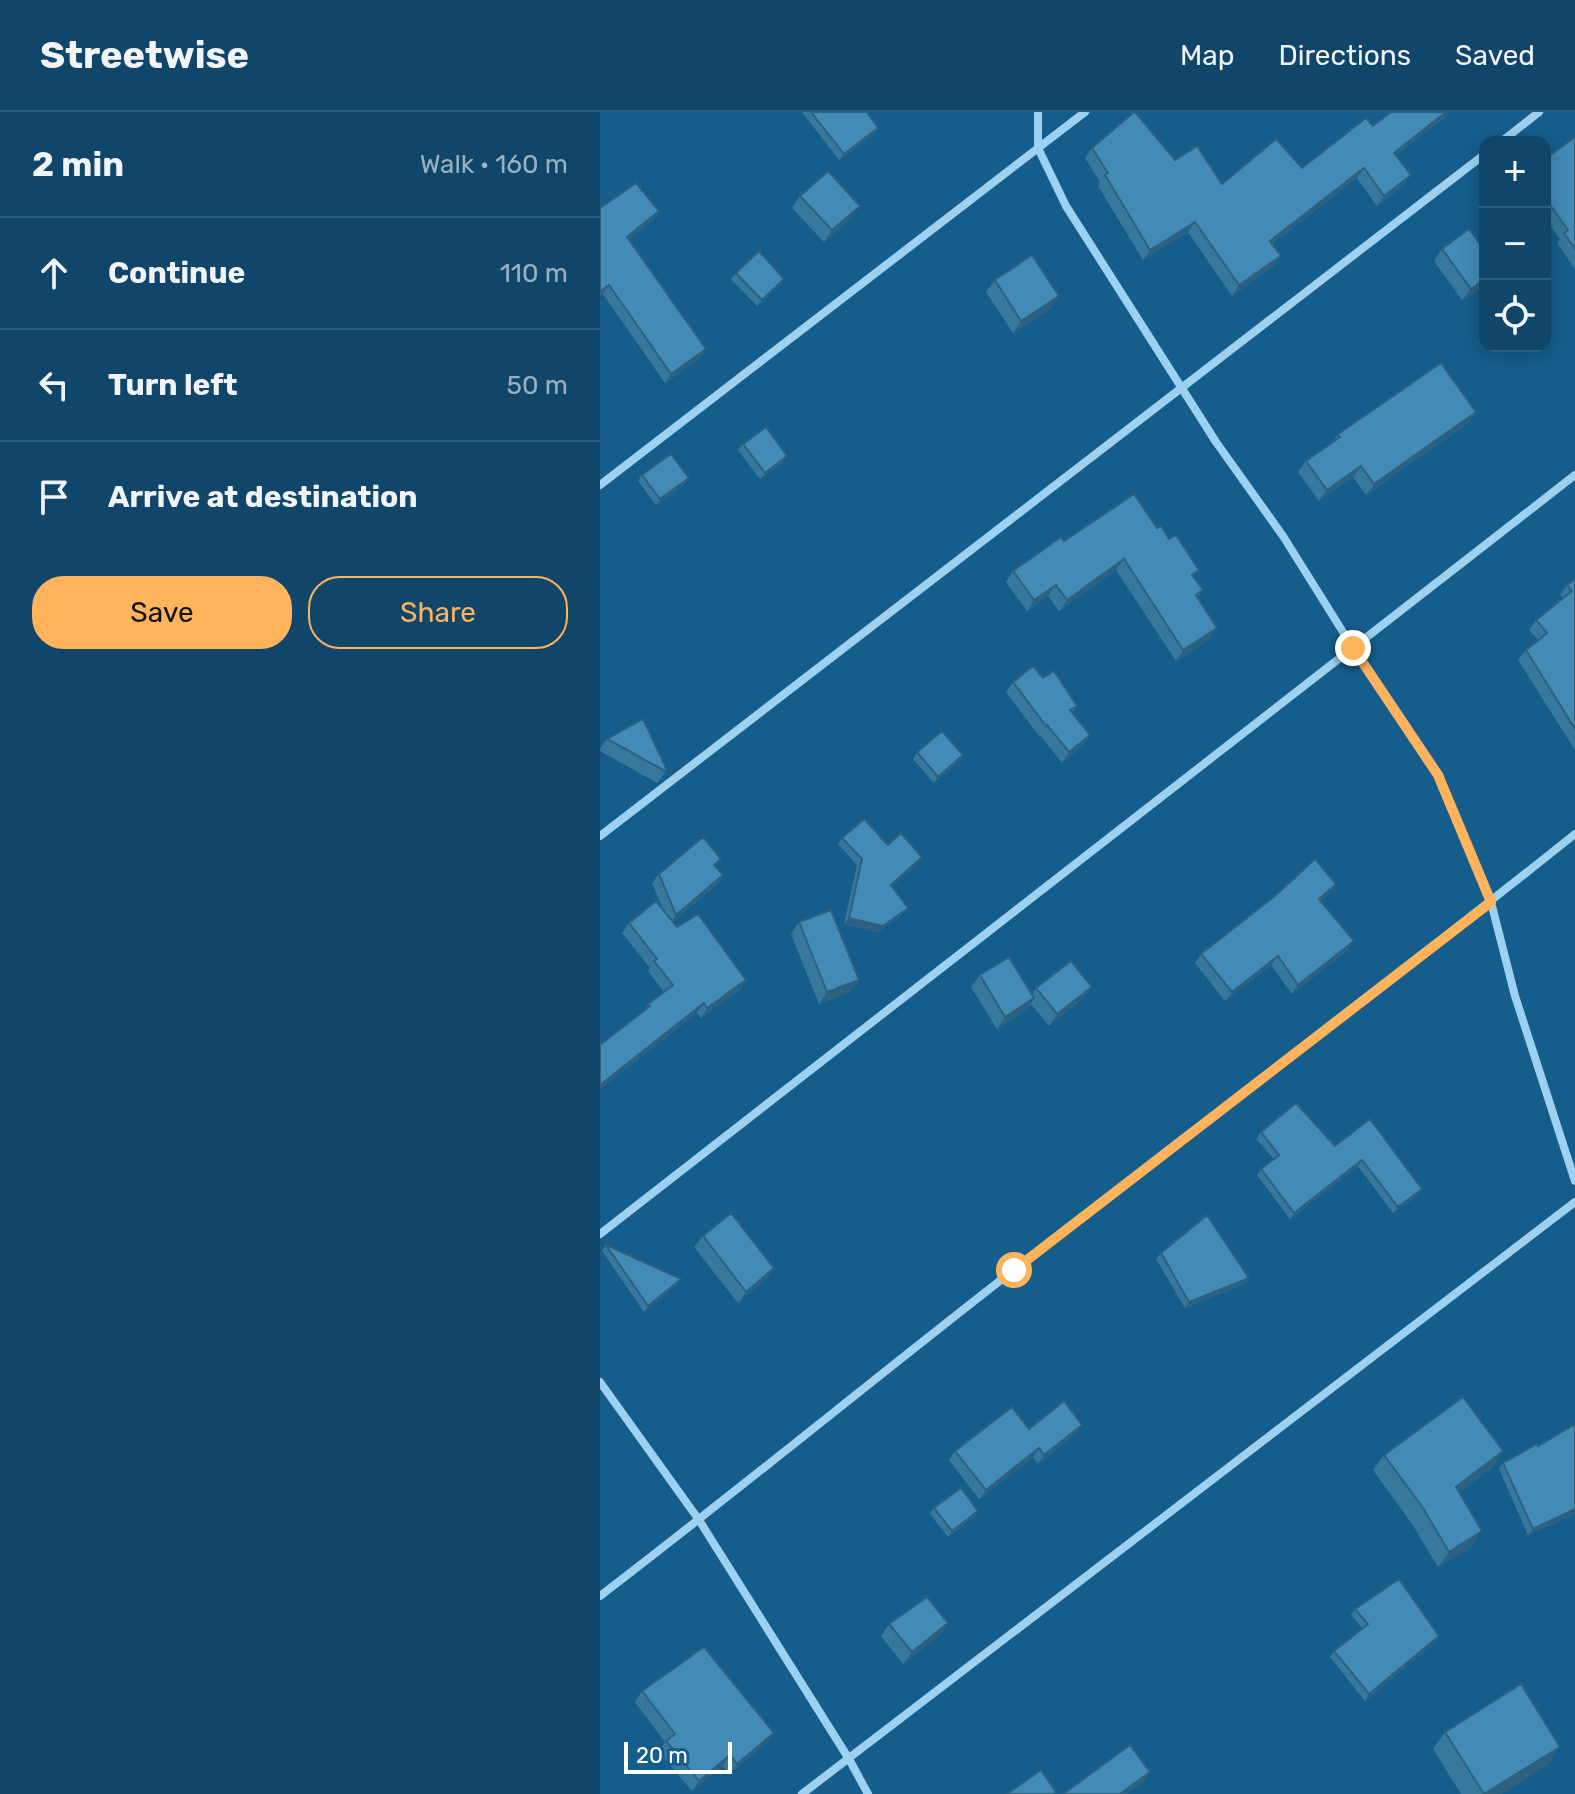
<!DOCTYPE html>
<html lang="en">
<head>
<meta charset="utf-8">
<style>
  body { margin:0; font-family:Rubik,sans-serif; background:#194d6f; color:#f1f3f6 }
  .controls { position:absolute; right:24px; top:24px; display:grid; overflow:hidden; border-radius:16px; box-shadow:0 4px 20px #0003 }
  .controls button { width:72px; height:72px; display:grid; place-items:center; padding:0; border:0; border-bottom:2px solid #305e7d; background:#104669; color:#f1f3f6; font:40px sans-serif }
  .scale { position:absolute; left:24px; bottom:20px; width:108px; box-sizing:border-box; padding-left:8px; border:4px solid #fff; border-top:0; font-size:22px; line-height:28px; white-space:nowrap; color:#fff; -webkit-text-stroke:6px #155e8c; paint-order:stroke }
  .stop { position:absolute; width:24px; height:24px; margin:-18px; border:6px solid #ffb35d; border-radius:50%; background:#fff }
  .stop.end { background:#ffb35d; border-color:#fff; box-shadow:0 2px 8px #0008 }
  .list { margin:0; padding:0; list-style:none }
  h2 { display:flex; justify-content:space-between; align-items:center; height:104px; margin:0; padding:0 32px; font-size:34px }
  h2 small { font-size:26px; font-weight:400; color:#9cb1c0 }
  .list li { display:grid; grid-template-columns:52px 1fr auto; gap:24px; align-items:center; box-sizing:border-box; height:112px; padding:0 32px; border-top:2px solid #305e7d }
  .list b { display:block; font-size:30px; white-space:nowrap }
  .list em { font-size:26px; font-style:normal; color:#9cb1c0 }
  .actions { display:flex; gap:16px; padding:24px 32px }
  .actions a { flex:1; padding:18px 0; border:2px solid #ffb35d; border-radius:32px; text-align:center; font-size:28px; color:#ffb35d }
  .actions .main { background:#ffb35d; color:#111 }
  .icon { flex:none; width:44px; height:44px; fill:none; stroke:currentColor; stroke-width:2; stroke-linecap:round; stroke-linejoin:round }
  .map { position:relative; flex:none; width:975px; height:1682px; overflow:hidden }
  header { display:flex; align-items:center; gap:48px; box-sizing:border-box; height:112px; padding:0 40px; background:#104669; border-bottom:2px solid #305e7d }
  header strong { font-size:38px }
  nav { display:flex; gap:44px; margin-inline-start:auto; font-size:28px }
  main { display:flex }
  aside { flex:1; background:#104669 }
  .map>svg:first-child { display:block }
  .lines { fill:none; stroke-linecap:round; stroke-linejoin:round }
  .street { stroke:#9ed1f0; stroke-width:8 }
  .wall { fill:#39789d }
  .shaded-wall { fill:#2e6180 }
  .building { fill:#428bb7; stroke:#2e6180; stroke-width:2 }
  .route { stroke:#ffb35d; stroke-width:10 }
</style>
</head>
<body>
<header>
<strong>Streetwise</strong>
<nav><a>Map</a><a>Directions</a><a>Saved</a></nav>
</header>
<main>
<aside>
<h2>2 min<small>Walk · 160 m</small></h2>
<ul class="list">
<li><svg class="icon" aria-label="ahead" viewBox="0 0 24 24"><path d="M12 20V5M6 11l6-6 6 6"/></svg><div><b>Continue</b></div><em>110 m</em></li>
<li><svg class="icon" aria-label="left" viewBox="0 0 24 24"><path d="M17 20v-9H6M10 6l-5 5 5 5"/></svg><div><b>Turn left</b></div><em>50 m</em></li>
<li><svg class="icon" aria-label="arrive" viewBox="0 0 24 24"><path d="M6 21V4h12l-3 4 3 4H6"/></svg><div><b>Arrive at destination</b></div></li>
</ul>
<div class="actions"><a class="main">Save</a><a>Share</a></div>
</aside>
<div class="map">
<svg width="975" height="1682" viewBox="0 0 975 1682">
  <rect width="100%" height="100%" fill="#155e8c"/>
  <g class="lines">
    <path class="street" d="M438 0V36L466 94 616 330 683 424 753 536 838 663 891 790 915 884 975 1069
      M901 30 939 0
      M0 373 485 0
      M0 724 885 42
      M0 1122 975 363
      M0 1270 99 1408 249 1647 268 1682
      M0 1484C140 1377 276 1265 415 1157 602 1012 790 870 975 722
      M202 1682 975 1090"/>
  </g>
  <path class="wall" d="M202 0H267L278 16 274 22 239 48Z
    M848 3 796 43 804 73 777 94 757 66 672 132 673 155 632 184 588 120 543 148 498 74 500 70 485 46 492 36 575 48 622 72 702 56 773 14Z
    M975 25V157L957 131 960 127 945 106V47Z
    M200 84 251 106 224 130 192 96Z
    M0 96 59 99 52 108 29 127 100 246 65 271 3 182 0 184Z
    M842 137 885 139V173L862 188 834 149Z
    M136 161 184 167 180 173 157 194 131 167Z
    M395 168 459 184 451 196 413 221 386 180Z
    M876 300 868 311 766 383 753 365 719 389 698 360 706 349 732 331 738 322Z
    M143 332 183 350 160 367 138 338Z
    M42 363 85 372 56 393 38 369Z
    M557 416 603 478 597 486 609 527 576 549 516 458 459 499 448 484 427 499 406 470 413 459 464 429Z
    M975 467V638L918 548 926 538 938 528 929 518 936 508 963 486 960 483 967 473Z
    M443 566 477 594 472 601 483 633 462 651 440 623 439 624 406 580 413 570Z
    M7 627 67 658 57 671 0 639V637Z
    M317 640 359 649 334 671 313 647Z
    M242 726 288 733 322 745 318 751 292 774 303 802 278 820 244 812 257 753 238 732Z
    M121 747 115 755 123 763 116 773 73 810 77 815 146 868 140 877 101 906 97 901 0 977V933L43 900 48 892 64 880 48 859 50 856 22 821 29 811 63 797 52 771 59 762Z
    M730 781 721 789 748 838 692 882 671 853 625 889 595 851 601 842Z
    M199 810 250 880 219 892 191 822Z
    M380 863 432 883 436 876 483 886 449 914 431 892 426 898 397 917 371 875Z
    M770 1007 818 1083 793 1101 758 1054 690 1107 657 1063 661 1057 674 1047 656 1027 661 1020 735 1034Z
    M103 1124 174 1156 166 1167 138 1191 94 1135Z
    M6 1133 81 1167 76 1173 44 1200 2 1139Z
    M561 1141 649 1166 645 1172 585 1196 556 1147Z
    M975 1312V1402L928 1423 899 1357 903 1351 938 1334Z
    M429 1317 476 1322 438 1352 433 1345 379 1387 349 1348 355 1339Z
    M784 1343 893 1355 859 1380 872 1435 838 1455 812 1412 773 1358Z
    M334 1396 378 1399 374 1405 348 1425 330 1402Z
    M755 1497 839 1524 835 1530 765 1589 730 1545 734 1539 763 1517 751 1503Z
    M348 1511 340 1523 303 1552 281 1524 289 1512Z
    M42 1579 174 1621 167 1631 129 1662 123 1654 92 1679 59 1640 65 1630 35 1590Z
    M845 1620 949 1652 901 1682H861L833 1637Z"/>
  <path class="shaded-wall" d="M846 0H850L848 3 787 51 794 41Z
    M278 16 274 22 239 48 244 42Z
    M764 56 757 66 663 139 670 129Z
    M811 63 804 73 777 94 784 84Z
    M260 94 251 106 224 130 232 118Z
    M59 99 52 108 21 133 27 125Z
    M595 110 588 120 543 148 550 138Z
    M681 144 673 155 632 184 639 173Z
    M184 167 180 173 157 194 162 188Z
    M885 167V173L862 188 871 177Z
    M9 173 3 182 0 184V180Z
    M459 184 451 196 413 221 421 209Z
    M106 237 100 246 65 271 71 262Z
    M876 300 868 311 766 383 774 372Z
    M187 344 183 350 160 367 165 361Z
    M761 354 753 365 719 389 727 378Z
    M89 366 85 372 56 393 60 387Z
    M524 447 516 458 459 499 467 488Z
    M456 473 448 484 427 499 434 488Z
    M617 516 609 527 576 549 583 538Z
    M490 623 483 633 462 651 469 640Z
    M363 643 359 649 334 671 338 665Z
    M322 745 318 751 287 779 291 773Z
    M123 763 116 773 69 813 76 803Z
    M736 772 730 781 713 796 719 787Z
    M308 796 303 802 278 820 244 812 249 806Z
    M754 829 748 838 692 882 698 873Z
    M678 844 671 853 625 889 632 880Z
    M146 868 140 877 101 906 107 896Z
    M259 868 250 880 219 892 227 880Z
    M492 875 483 886 449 914 457 902Z
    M434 886 426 898 397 917 405 905Z
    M104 891 97 901 0 977V973Z
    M762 1048 758 1054 690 1107 694 1101Z
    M822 1077 818 1083 793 1101 798 1095Z
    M174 1156 166 1167 138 1191 146 1180Z
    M649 1166 645 1172 585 1196 589 1190Z
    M81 1167 76 1173 44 1200 48 1194Z
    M482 1313 476 1322 438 1352 444 1343Z
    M439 1336 433 1345 379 1387 386 1378Z
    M903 1339 893 1355 845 1390 856 1375Z
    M975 1397V1402L928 1423 933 1417Z
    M378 1399 374 1405 348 1425 352 1419Z
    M882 1419 872 1435 838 1455 849 1440Z
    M348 1511 340 1523 303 1552 312 1540Z
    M839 1524 835 1530 765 1589 769 1582Z
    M174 1621 167 1631 129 1662 137 1652Z
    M960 1635 949 1652 901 1682H886Z
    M130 1643 123 1654 92 1679 99 1669Z
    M550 1660 543 1671 527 1682H520Z"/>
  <path class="building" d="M211 0H267L278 16 244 42Z
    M534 0H535L575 48 597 34 622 72 676 27 702 56 766 6 773 14 791 0H846L794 41 811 63 784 84 764 56 670 129 681 144 639 173 595 110 550 138 505 63 508 61 492 36Z
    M975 25V137L964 121 968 118 945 86V47Z
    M228 59 260 94 232 118 200 84Z
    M36 71 59 99 27 125 106 237 71 262 9 173 0 180V96Z
    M869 117 885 139V167L871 177 842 137Z
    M159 139 184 167 162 188 136 161Z
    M432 143 459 184 421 209 395 168Z
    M841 251 876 300 774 372 761 354 727 378 706 349 740 325 738 322Z
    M166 315 187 344 165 361 143 332Z
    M71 342 89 366 60 387 42 363Z
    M534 382 557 416 561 414 569 427 576 423 599 458 592 463 603 478 596 483 617 516 583 538 524 447 467 488 456 473 434 488 413 459 461 425 464 429Z
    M975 467V617L926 538 947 521 936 508 972 479 967 473Z
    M433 554 443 566 454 559 477 594 470 598 490 623 469 640 447 613 446 614 413 570Z
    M43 607 67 658 65 659 7 627Z
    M342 619 363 643 338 665 317 640Z
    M264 707 288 733 301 721 322 745 291 773 308 796 283 814 249 806 262 747 242 726Z
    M103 725 121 747 114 753 123 763 76 803 59 762Z
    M715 747 736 772 719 787 754 829 698 873 678 844 632 880 601 842 676 783Z
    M56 789 77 815 98 802 146 868 107 896 104 891 0 973V933L50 894 48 892 73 873 54 849 57 847 29 811Z
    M231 798 259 868 227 880 199 810Z
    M409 845 434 886 405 905 380 863Z
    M471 849 492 875 457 902 436 876Z
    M696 991 735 1034 770 1007 822 1077 798 1095 762 1048 694 1101 661 1057 679 1043 661 1020Z
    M131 1101 174 1156 146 1180 103 1124Z
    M607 1103 649 1166 589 1190 561 1141Z
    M6 1133 81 1167 48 1194Z
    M863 1285 903 1339 856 1375 882 1419 849 1440 823 1396 784 1343Z
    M464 1289 482 1313 444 1343 439 1336 386 1378 355 1339 412 1295 429 1317Z
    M975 1312V1397L933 1417 903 1351 937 1332 938 1334Z
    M361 1376 378 1399 352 1419 334 1396Z
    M799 1467 839 1524 769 1582 734 1539 768 1512 755 1497Z
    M327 1485 348 1511 312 1540 289 1512Z
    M104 1535 174 1621 137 1652 130 1643 99 1669 66 1629 75 1622 42 1579Z
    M921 1572 960 1635 884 1682 845 1620Z
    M530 1633 550 1660 520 1682H463Z
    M441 1658 456 1680 454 1682H407Z"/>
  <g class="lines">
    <path class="route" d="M414 1158 891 790 838 663 753 536"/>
  </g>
</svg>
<div class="controls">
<button>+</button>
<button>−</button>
<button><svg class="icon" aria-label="locate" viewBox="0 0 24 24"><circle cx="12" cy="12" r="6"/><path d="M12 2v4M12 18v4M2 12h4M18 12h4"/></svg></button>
</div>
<div class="scale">20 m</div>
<div class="stop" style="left:414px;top:1158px"></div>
<div class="stop end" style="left:753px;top:536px"></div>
</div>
</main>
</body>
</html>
